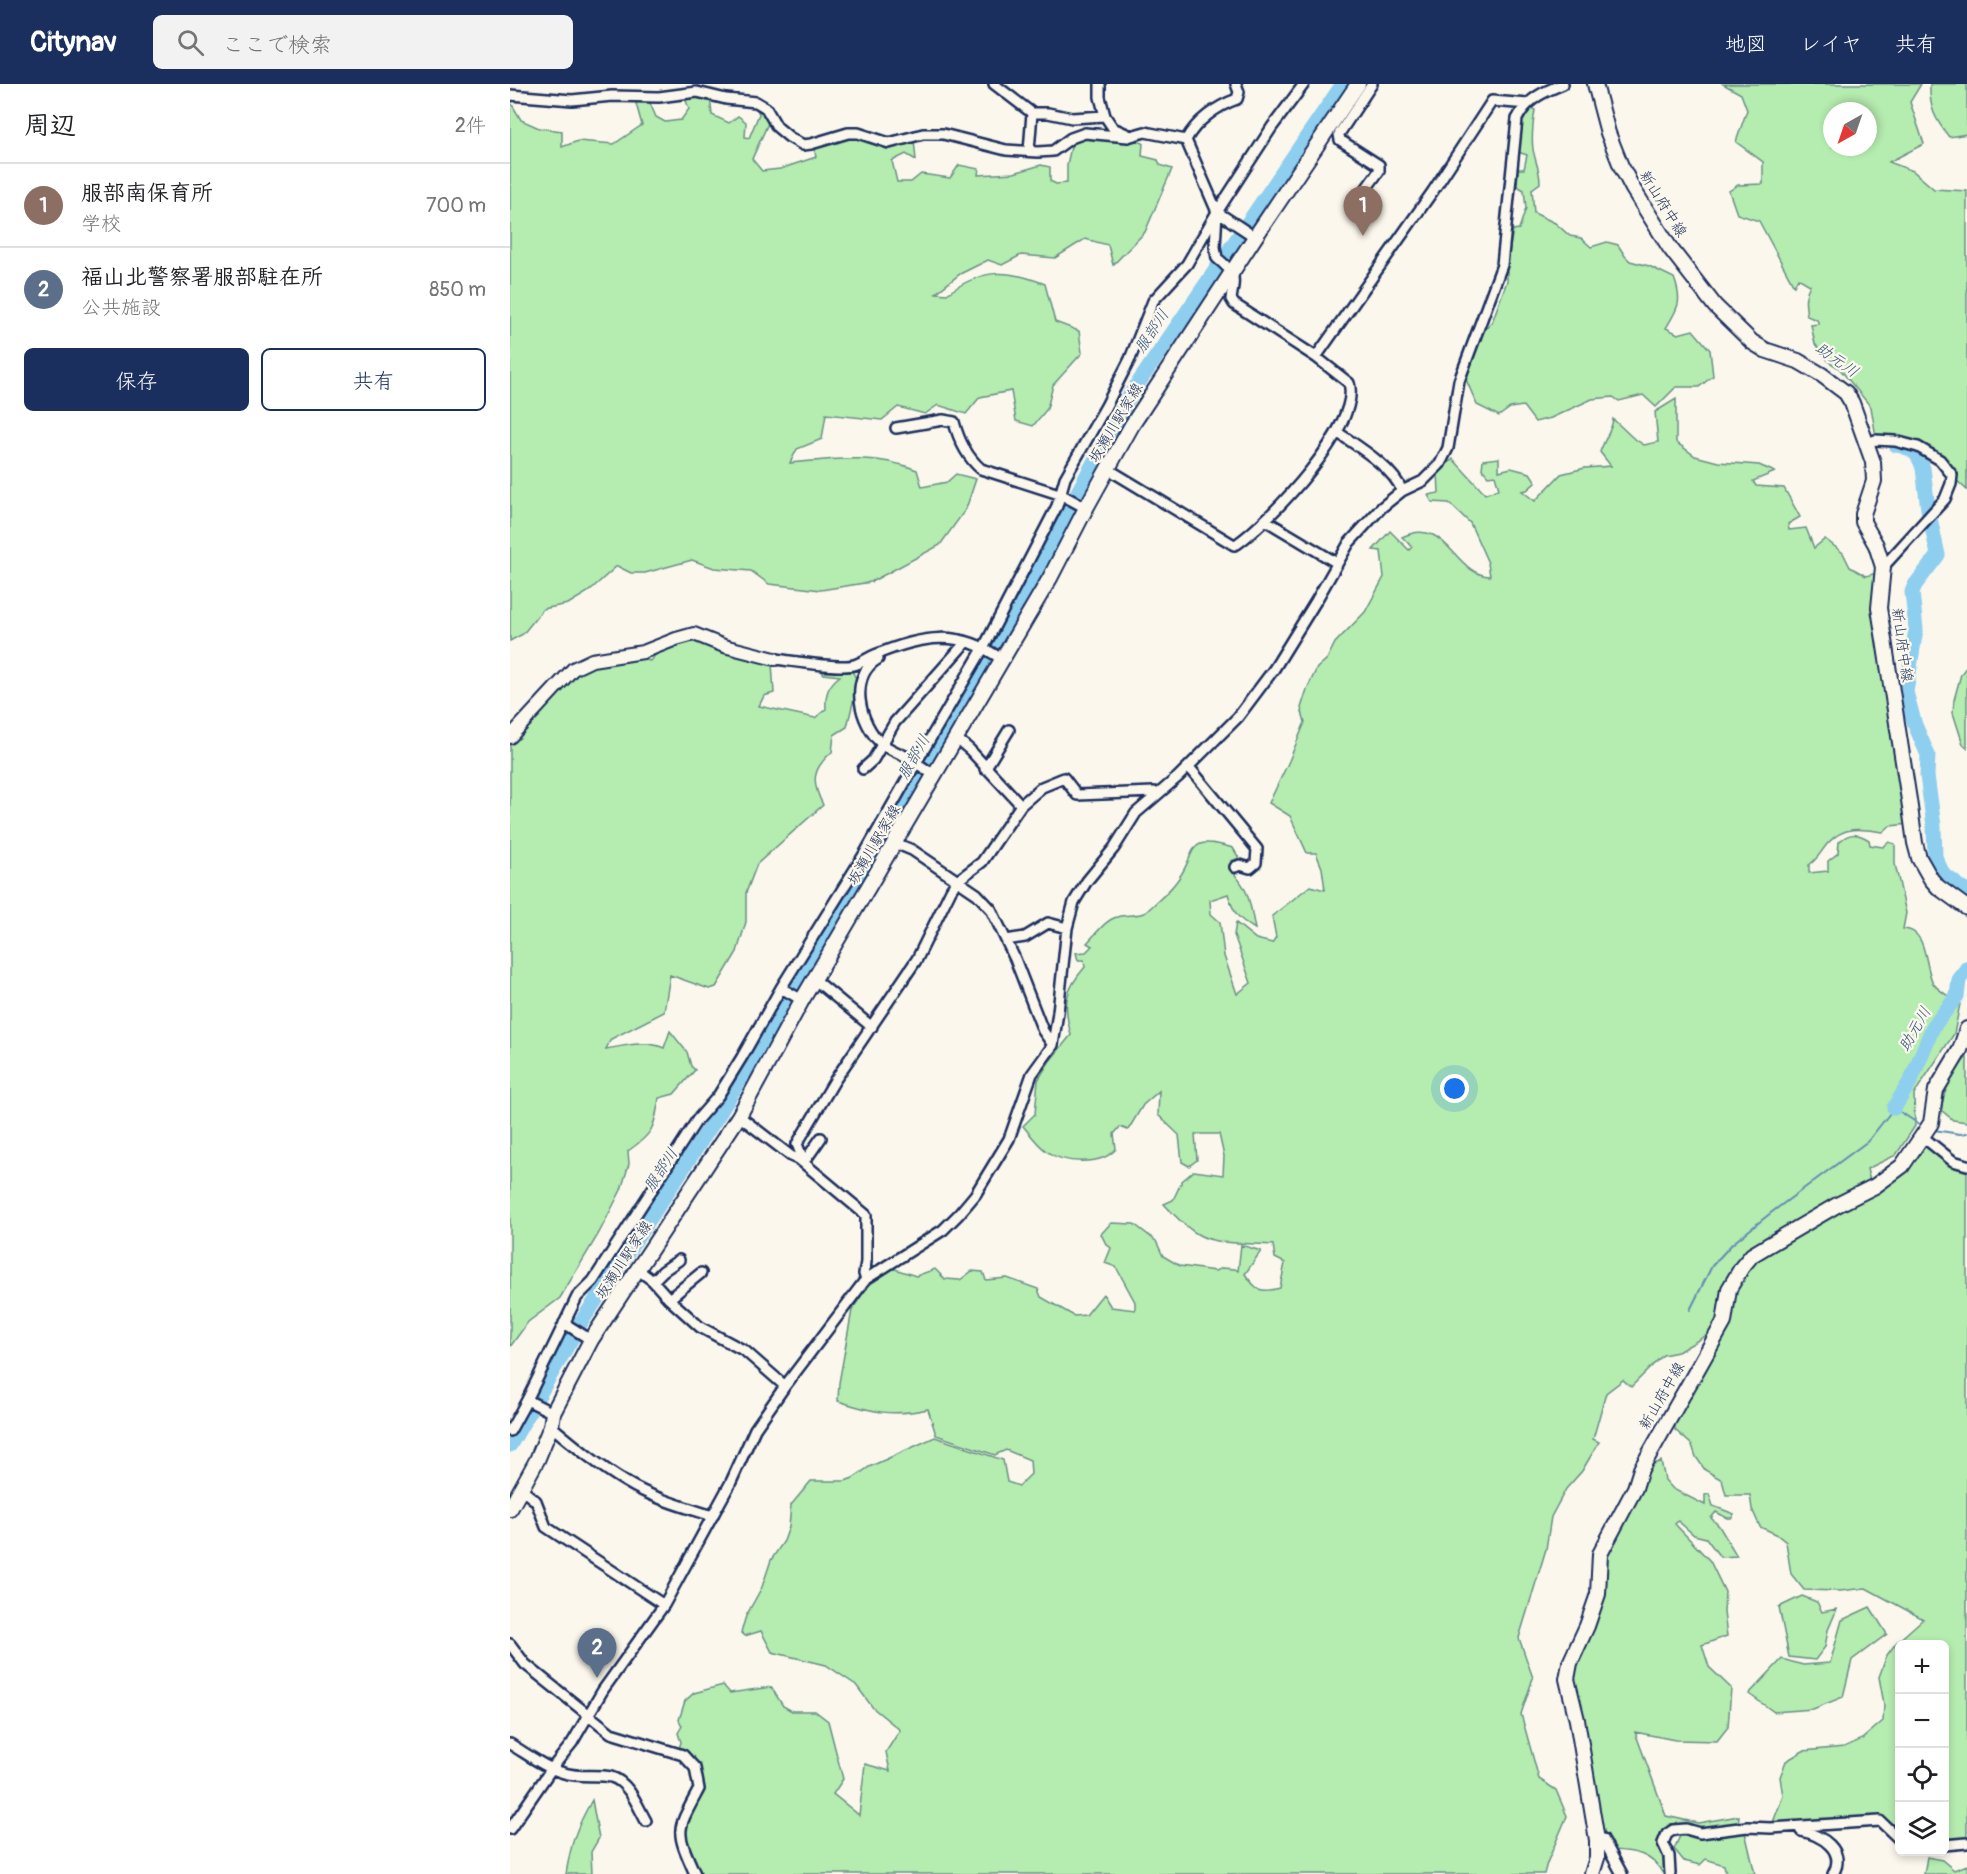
<!DOCTYPE html>
<html lang="ja">
<head>
<meta charset="utf-8">
<style>
  body { margin:0; font-family:Pangolin,"Klee One",sans-serif; background:#f2f2f2; color:#202124 }
  .controls { position:absolute; right:18px; bottom:18px; display:grid; overflow:hidden; border-radius:9px; box-shadow:0 3px 9px #0003 }
  .controls button { width:54px; height:54px; display:grid; place-items:center; padding:0; border:0; border-bottom:2px solid #e0e0e0; background:#fff; color:#202124; font:30px sans-serif }
  .compass { position:absolute; left:1313px; top:18px; width:54px; height:54px; border-radius:50%; background:#fff; box-shadow:0 3px 9px #0003; rotate:220deg }
  .you { position:absolute; left:945px; top:1005px; width:21px; height:21px; margin:-15px; border:4px solid #fff; border-radius:50%; background:#1a73e8; box-shadow:0 0 0 9px #1a73e833 }
  .badge { display:grid; place-items:center; width:39px; height:39px; border-radius:50%; background:#1b2f5e; color:#fff; font-size:20px; font-weight:700 }
  .pin { position:absolute; translate:-50% -50px; filter:drop-shadow(0 2px 3px #0008) }
  .pin::after { content:''; position:absolute; top:32px; width:21px; height:18px; background:inherit; clip-path:polygon(0 0,100% 0,50% 100%) }
  .list { margin:0; padding:0; list-style:none }
  h2 { display:flex; justify-content:space-between; align-items:center; height:78px; margin:0; padding:0 24px; font-size:26px }
  h2 small { font-size:20px; font-weight:400; color:#757577 }
  .list li { display:grid; grid-template-columns:39px 1fr auto; gap:18px; align-items:center; box-sizing:border-box; height:84px; padding:0 24px; border-top:2px solid #e0e0e0 }
  .list b { display:block; font-size:22px; white-space:nowrap }
  .list p { margin:0; font-size:20px; white-space:nowrap; color:#757577 }
  .list em { font-size:20px; font-style:normal; color:#757577 }
  .actions { display:flex; gap:12px; padding:18px 24px }
  .actions a { flex:1; padding:14px 0; border:2px solid #1b2f5e; border-radius:9px; text-align:center; font-size:21px; color:#1b2f5e }
  .actions .main { background:#1b2f5e; color:#fff }
  .icon { flex:none; width:33px; height:33px; fill:none; stroke:currentColor; stroke-width:2; stroke-linecap:round; stroke-linejoin:round }
  .map { position:relative; flex:none; width:1457px; height:1790px; overflow:hidden }
  header { display:flex; align-items:center; gap:36px; box-sizing:border-box; height:84px; padding:0 30px; background:#1b2f5e; color:#fff }
  header strong { font-size:28px }
  nav { display:flex; gap:33px; margin-inline-start:auto; font-size:21px }
  .search { width:420px; height:54px; background:#f2f2f2; display:flex; align-items:center; gap:15px; box-sizing:border-box; padding:0 21px; border-radius:9px; color:#757577; font-size:22px }
  main { display:flex }
  aside { flex:1; background:#fff }
  .map>svg:first-child { display:block }
  .green { fill:#b5ecaf; stroke:#688e86; stroke-width:1.5; fill-rule:evenodd }
  .lines { fill:none; stroke-linecap:round; stroke-linejoin:round }
  .stream { stroke:#608eb5; stroke-width:2 }
  .river { stroke:#8eceef; stroke-width:15 }
  .minor-casing { stroke:#1b2f5e; stroke-width:14 }
  .tertiary-casing { stroke:#1b2f5e; stroke-width:16 }
  .secondary-casing { stroke:#1b2f5e; stroke-width:18 }
  .minor { stroke:#fbf7ec; stroke-width:9 }
  .tertiary { stroke:#fbf7ec; stroke-width:12 }
  .secondary { stroke:#fbf7ec; stroke-width:14 }
  .labels { text-anchor:middle; dominant-baseline:central; stroke-width:4.5; stroke-linejoin:round; paint-order:stroke }
  .street-label { font-size:15px; fill:#1b2f5e; stroke:#fbf7ec }
  .water-label { font-size:16px; font-style:italic; fill:#385782; stroke:#fbf7ec }
</style>
</head>
<body>
<header>
<strong>Citynav</strong>
<div class="search"><svg class="icon" aria-label="search" viewBox="0 0 24 24"><circle cx="10" cy="10" r="6"/><path d="M15 15l6 6"/></svg>ここで検索</div>
<nav><a>地図</a><a>レイヤ</a><a>共有</a></nav>
</header>
<main>
<aside>
<h2>周辺<small>2件</small></h2>
<ul class="list">
<li><span class="badge" style="background:#8d6e63">1</span><div><b>服部南保育所</b><p>学校</p></div><em>700 m</em></li>
<li><span class="badge" style="background:#5c6f8a">2</span><div><b>福山北警察署服部駐在所</b><p>公共施設</p></div><em>850 m</em></li>
</ul>
<div class="actions"><a class="main">保存</a><a>共有</a></div>
</aside>
<div class="map">
<svg width="1457" height="1790" viewBox="0 0 1457 1790">
  <rect width="100%" height="100%" fill="#fbf7ec"/>
  <filter id="ink" filterUnits="userSpaceOnUse"><feTurbulence type="fractalNoise" baseFrequency=".0167" numOctaves="2"/><feDisplacementMap in="SourceGraphic" scale="12" xChannelSelector="R" yChannelSelector="G"/><feConvolveMatrix kernelMatrix="1 2 1 2 8 2 1 2 1" color-interpolation-filters="sRGB"/></filter>
  <g filter="url(#ink)">
    <path class="green" d="M1213 0H1411L1400 18 1414 60 1379 78 1403 87 1424 105 1457 107V406L1445 395 1417 365 1366 353 1361 323 1329 284 1319 278 1305 260 1301 241 1309 240 1307 236 1297 232C1295 219 1294 212 1300 201L1288 194 1284 202 1249 137 1227 130 1219 107 1228 101 1253 100V78L1226 58 1237 26 1231 10ZM1322 27H1358V63H1322Z
      M1420 0H1457V50L1439 53C1425 35 1419 24 1420 0Z
      M200 13 202 31 219 39 228 32 236 38 235 53 239 54 249 30 246 23 252 25 259 37 242 75 252 87 270 85 306 73 304 63 336 52 404 56 406 76 396 70 382 77 387 98H401L411 90 440 94 449 81 469 85 468 91 504 89 531 81 540 83V97L546 100 557 99V81L562 58C584 52 611 52 633 59L632 72 648 76 650 81 662 85 635 148 603 181 598 161 575 155 545 174 511 171 492 181 478 176 450 190 426 209 437 210C472 185 495 184 535 200L545 238 569 247 572 269 543 301 537 325 523 342 506 337 501 307 470 313 456 330 428 321 415 330 388 323 372 336 316 330 312 355 287 365 280 379C323 375 366 369 407 386L412 403 437 398 446 390 466 395 456 425 430 461 361 498 311 506 259 500 241 487 204 484 182 476 135 489H121L107 482 78 508 58 520 33 525 13 550 0 557V17L11 36 29 44 52 47V63L68 57 104 60 132 41 125 16 139 17 146 33 155 38 171 36 179 25 175 14Z
      M1019 24 1025 26C1023 39 1021 52 1023 65 1025 77 1030 86 1030 99L1022 105 1024 129 1045 139 1060 152 1071 154 1081 163 1097 158 1108 161 1115 172 1120 177 1139 182 1164 194C1173 218 1168 224 1156 244L1168 250 1183 246 1200 266 1203 292 1189 303H1166L1146 323 1133 311 1109 317 1103 313 1082 315 1041 334 1025 338 1013 322 1000 324 989 332 967 321 955 293 973 248 982 238 997 197V178L1003 146 1009 145 1016 124 1014 106 1007 102 1008 85H1014L1017 71 1008 68 1011 38Z
      M1166 315V358L1185 372 1208 378 1249 381 1265 388 1243 397 1246 402 1274 404 1290 433 1278 440 1279 446 1296 444 1304 464 1315 455 1333 469 1340 483 1356 492 1367 489 1368 502 1363 512 1399 740 1380 742 1373 748C1352 745 1335 741 1318 759 1311 767 1308 775 1299 781V789L1318 787V777L1328 769 1329 758C1339 748 1347 749 1359 756L1360 761 1373 763 1379 758 1385 760V780L1396 829 1393 845C1418 845 1414 882 1423 899 1428 907 1442 914 1450 920L1444 950 1404 1010 1405 1042 1386 1071 1357 1085 1360 1097 1320 1121 1236 1169 1217 1194 1210 1233 1201 1252 1197 1251 1168 1268 1153 1271 1121 1303 1113 1296 1096 1309 1083 1355 1089 1358 1072 1387 1056 1405 1041 1433 1036 1465 1009 1554 1023 1594 1011 1630 1029 1695 1046 1706 1057 1732 1037 1779 1034 1790H187L175 1759V1741L192 1706 184 1676 177 1668 169 1665 171 1658 168 1649 172 1642 169 1636 175 1617 184 1609 213 1601 220 1609 261 1603 273 1622 282 1627H305L318 1637 333 1695 323 1710 349 1731 355 1680 380 1687 376 1668 390 1646 363 1624 346 1601 316 1581 262 1568 251 1547 235 1552 231 1548 236 1532 252 1503 261 1476 274 1457 279 1443 281 1421 301 1397H335L343 1394 359 1383 425 1353 493 1376 497 1398 509 1402 521 1390 520 1376 496 1366 485 1371 426 1351 418 1325C381 1333 363 1328 328 1317L329 1299 342 1226 359 1200 382 1184 406 1192 425 1185 435 1195 450 1196 462 1187 473 1188 476 1196 497 1194 528 1205 531 1213 564 1232 576 1231 593 1210 601 1223 625 1226V1218L606 1183 595 1179 601 1164 596 1160 591 1150 601 1139 624 1140 646 1157 653 1172 670 1182 705 1187 712 1184 725 1185 728 1187 731 1161 751 1167 735 1190C747 1207 750 1209 770 1204L775 1179 765 1174 763 1161C743 1159 706 1161 689 1151 676 1144 664 1131 654 1120L663 1116 672 1097 684 1087 713 1091 714 1072 709 1050H685L687 1076 679 1082 672 1078 669 1051 648 1031 649 1007 633 1021 618 1046 610 1043 604 1050 606 1065C591 1082 553 1080 536 1067 527 1060 520 1050 513 1042L525 1030 528 996 539 978 561 951C553 920 554 907 575 883L574 876H568L566 869 576 868 582 862 577 859C586 850 595 836 607 833 617 830 627 833 636 828 646 818 658 809 666 798 689 769 673 749 723 764L729 774 721 777 719 784C740 806 739 815 745 845 727 834 724 830 718 810L700 816 701 830 710 838 714 872 727 910 741 899 724 851 726 839 746 855 762 859 766 853 762 832 800 802 815 806 812 784 806 769H797L780 732 759 719 779 677 795 638 791 624 797 605 807 584 817 575 825 559 855 528 874 493 871 467 863 466 880 447 899 466 902 463 892 453C937 431 944 491 980 492L978 479 960 439 939 419 922 418 918 411 929 409 928 388 943 375 975 410 989 405 985 391 978 392 972 385 973 376 989 374V387L1001 384 1020 389 1026 398 1017 406 1012 407 1025 417 1051 390 1075 384 1101 382 1090 368C1094 356 1102 346 1103 335L1122 353 1134 361 1148 358 1145 328Z
      M182 554 262 579 264 609 254 612 249 622 305 634 316 625C315 610 318 601 330 592L313 590 312 583 342 587 348 598 337 643 324 651 322 668C302 685 301 698 313 721L247 780 236 809V838L227 868 206 903 199 905 160 891 154 928 101 955 96 965C114 962 137 956 154 964L160 947 177 968 181 982 185 986 164 1010 149 1014C144 1044 144 1049 118 1067L119 1080 111 1106 89 1149 50 1214 18 1238 0 1263V657L63 593C78 581 107 569 127 572 131 573 136 576 140 577L147 569Z
      M1457 582V664L1453 660 1443 629 1444 616 1451 590Z
      M1457 972V1038L1443 1036 1431 1026C1435 1001 1441 992 1457 972Z
      M1416 1059 1457 1084V1757L1435 1759 1434 1560H1390L1389 1753 1370 1735 1262 1741 1273 1712 1270 1693 1276 1677 1293 1667 1334 1663 1352 1655 1373 1637 1374 1620 1369 1593 1377 1571 1386 1559 1413 1535 1356 1504 1330 1507 1294 1506 1281 1490 1276 1458 1266 1450 1250 1443 1242 1425 1240 1411H1216L1212 1396 1195 1386 1186 1373 1182 1361 1165 1346V1329L1231 1189 1260 1167 1370 1102Z
      M1151 1377 1155 1396 1163 1405 1195 1421V1411L1199 1410 1203 1422 1224 1430 1222 1434H1217L1206 1428 1201 1434 1209 1442 1227 1472 1210 1473 1196 1454 1184 1451 1168 1437 1165 1440 1200 1477 1215 1508 1214 1528 1217 1552 1192 1561 1199 1583 1221 1604 1218 1643 1207 1657 1165 1656 1125 1648 1156 1732 1188 1739 1229 1732 1228 1740C1218 1742 1208 1745 1198 1745 1178 1746 1169 1736 1150 1749 1148 1763 1155 1776 1155 1790H1153C1142 1769 1124 1767 1102 1766L1088 1746 1062 1602 1099 1462 1135 1384Z
      M1292 1512 1307 1518 1312 1528 1327 1525 1318 1546 1315 1563 1305 1576 1279 1573 1269 1523Z
      M1360 1523 1377 1550 1342 1576 1333 1613 1303 1625 1264 1628 1239 1610 1272 1575 1293 1581 1320 1579 1332 1536Z
      M82 1716 89 1754 81 1768 82 1790H56C61 1759 66 1744 82 1716Z
      M1235 1748 1245 1790H1216L1214 1781 1196 1775 1190 1781 1174 1777 1164 1765 1170 1752 1209 1753Z
      M1417 1773 1432 1776 1444 1786 1457 1781V1790H1414Z"/>
    <g class="lines">
      <path class="stream" d="M1424 1046 1450 1050 1457 1049
        M1180 1226 1202 1182 1222 1160 1262 1128 1358 1057 1384 1024 1409 1040"/>
      <path class="river" d="M1386 361C1402 364 1408 368 1413 384L1418 425 1428 471 1405 501 1402 508 1406 545 1396 608 1405 641 1418 671 1417 692 1424 742 1425 773 1433 790 1457 808
        M1384 1024 1401 996 1423 943 1447 912 1449 896 1457 884
        M0 1361 70 1240 210 1028 423 678 620 311 833 0"/>
      <g class="minor-casing">
        <path id="minor" d="M484 0 522 29H538L562 34 595 32
          M590 0V13L595 32 603 44 621 52 635 48 676 56
          M0 11 62 16 102 12 149 13 187 8 216 15 246 18 256 24 267 43 279 53 293 61 301 60 338 49H348L379 59 413 50H433L496 66 528 68 543 67 561 54 575 49 618 53 621 52
          M519 67 522 29
          M853 109 869 87V81L830 56 829 50 862 0
          M707 128 745 153
          M806 273 923 107 982 17 1018 20
          M386 344 433 336 444 338C449 357 457 373 471 385L552 411 576 424
          M827 348C847 362 884 384 892 407
          M1357 360 1365 356 1385 357 1408 363 1430 376 1442 391 1441 400 1435 415 1373 483
          M598 385 724 461 727 460C760 437 852 341 839 299L806 273 724 220 721 215C725 191 726 190 707 174L705 163 707 128 676 56C686 37 707 22 727 15L729 8 726 0
          M755 436 827 479
          M265 575C282 577 330 585 344 581 351 579 358 574 365 571 410 552 451 544 492 576
          M368 575C338 592 349 640 372 660 378 664 386 668 393 671 404 677 414 684 424 691
          M446 654 460 666 511 721
          M679 683 747 765 746 779 740 784 730 781 725 783
          M353 685 363 676 385 638 456 558
          M475 685 499 646
          M385 759 402 766 467 810 481 825 505 875 533 947 543 961
          M496 856 515 853 538 839 557 844
          M304 895 362 943
          M271 904 292 916
          M229 1032 281 1072 290 1076 356 1131V1178L354 1190 356 1195
          M1413 1053 1443 1077 1457 1081
          M290 1076 292 1073 287 1060 325 996 407 875 441 806 447 797 472 778 511 721 532 703 554 694 567 711 644 708 646 711
          M290 1076 297 1074 311 1054
          M127 1185 143 1197 159 1215 190 1243 235 1267 275 1302
          M143 1197 153 1187 169 1176
          M159 1215 191 1189
          M54 1239 81 1256
          M17 1316 43 1329
          M41 1342C65 1362 89 1382 116 1398 142 1414 174 1423 203 1432
          M0 1347 17 1316 67 1213 83 1197 187 1036 208 1012 232 973 271 904 355 769 406 679 474 563 547 422 555 394 596 322 620 275 643 217 677 180 707 128 762 43 794 0
          M11 1405 26 1417 36 1443 154 1521
          M0 1560 15 1580 101 1649 173 1671 185 1684 189 1705C166 1748 165 1745 185 1790
          M0 1660C17 1670 35 1684 54 1689 70 1694 87 1690 101 1693 119 1698 128 1723 136 1737
          M0 1745 42 1684 62 1659 93 1606 154 1521 221 1398 245 1345 275 1302 356 1195 433 1146 449 1130 465 1111 499 1055 522 990 543 961 548 928 557 844 564 818 577 797 604 764 626 729 668 693 728 633 764 585 806 517 839 459 872 423 892 407 913 397 930 380 938 364 949 297 992 181 1007 35C1017 15 1033 8 1053 0
          M1290 1745 1291 1747C1311 1751 1337 1766 1323 1790
          M1087 1756 1093 1755 1112 1790
          M1434 1761 1457 1759
          M1160 1790 1159 1772 1153 1759 1157 1750 1163 1746 1176 1745 1190 1749 1237 1743 1261 1744 1370 1737 1390 1756"/>
      </g>
      <g class="tertiary-casing">
        <path id="tertiary" d="M0 653 63 585 82 576 133 568 166 555 184 550 214 562 265 575"/>
      </g>
      <g class="secondary-casing">
        <path id="secondary" d="M1085 0 1098 49 1111 82 1123 105 1160 164 1205 222 1242 258 1255 266 1288 277 1312 291 1336 309 1342 319 1363 378 1364 397 1353 430V438L1366 461 1373 483 1369 524 1399 716 1405 759 1409 774 1421 795 1428 803 1457 824
          M0 1425 27 1376 41 1342 43 1329 81 1256 229 1032 292 916 540 494 576 424 622 341 745 153 848 0
          M1082 1790 1087 1774V1756L1067 1636 1057 1595 1060 1579 1077 1542 1088 1510 1090 1470 1125 1404 1131 1385 1214 1238 1219 1205 1232 1183 1242 1171 1257 1162 1327 1121 1365 1102 1392 1082 1421 1039 1426 1006 1450 966 1457 945"/>
      </g>
      <use href="#minor" class="minor"/>
      <use href="#tertiary" class="tertiary"/>
      <use href="#secondary" class="secondary"/>
    </g>
  </g>
  <g class="labels">
    <g class="street-label">
      <text transform="translate(1153 120) rotate(58)">新山府中線</text>
      <text transform="translate(606 339) rotate(-59)">坂瀬川駅家線</text>
      <text transform="translate(1392 561) rotate(82)">新山府中線</text>
      <text transform="translate(364 761) rotate(-60)">坂瀬川駅家線</text>
      <text transform="translate(114 1176) rotate(-57)">坂瀬川駅家線</text>
      <text transform="translate(1152 1312) rotate(-60)">新山府中線</text>
    </g>
    <g class="water-label">
      <text transform="translate(642 247) rotate(-56)">服部川</text>
      <text transform="translate(1327 276) rotate(35)">助元川</text>
      <text transform="translate(404 673) rotate(-60)">服部川</text>
      <text transform="translate(1405 945) rotate(-60)">助元川</text>
      <text transform="translate(151 1086) rotate(-57)">服部川</text>
    </g>
  </g>
</svg>
<div class="controls">
<button>+</button>
<button>−</button>
<button><svg class="icon" aria-label="locate" viewBox="0 0 24 24"><circle cx="12" cy="12" r="6"/><path d="M12 2v4M12 18v4M2 12h4M18 12h4"/></svg></button>
<button><svg class="icon" aria-label="layers" viewBox="0 0 24 24"><path d="M12 4l9 5-9 5-9-5zM3 14l9 5 9-5"/></svg></button>
</div>
<svg class="compass" viewBox="-18 -18 36 36"><path d="M0-13l5 13h-10z" fill="#e53935"/><path d="M0 13l5-13h-10z" fill="#757577"/></svg>
<div class="you"></div>
<div class="pin badge" style="left:853px;top:152px;background:#8d6e63">1</div>
<div class="pin badge" style="left:87px;top:1594px;background:#5c6f8a">2</div>
</div>
</main>
</body>
</html>
